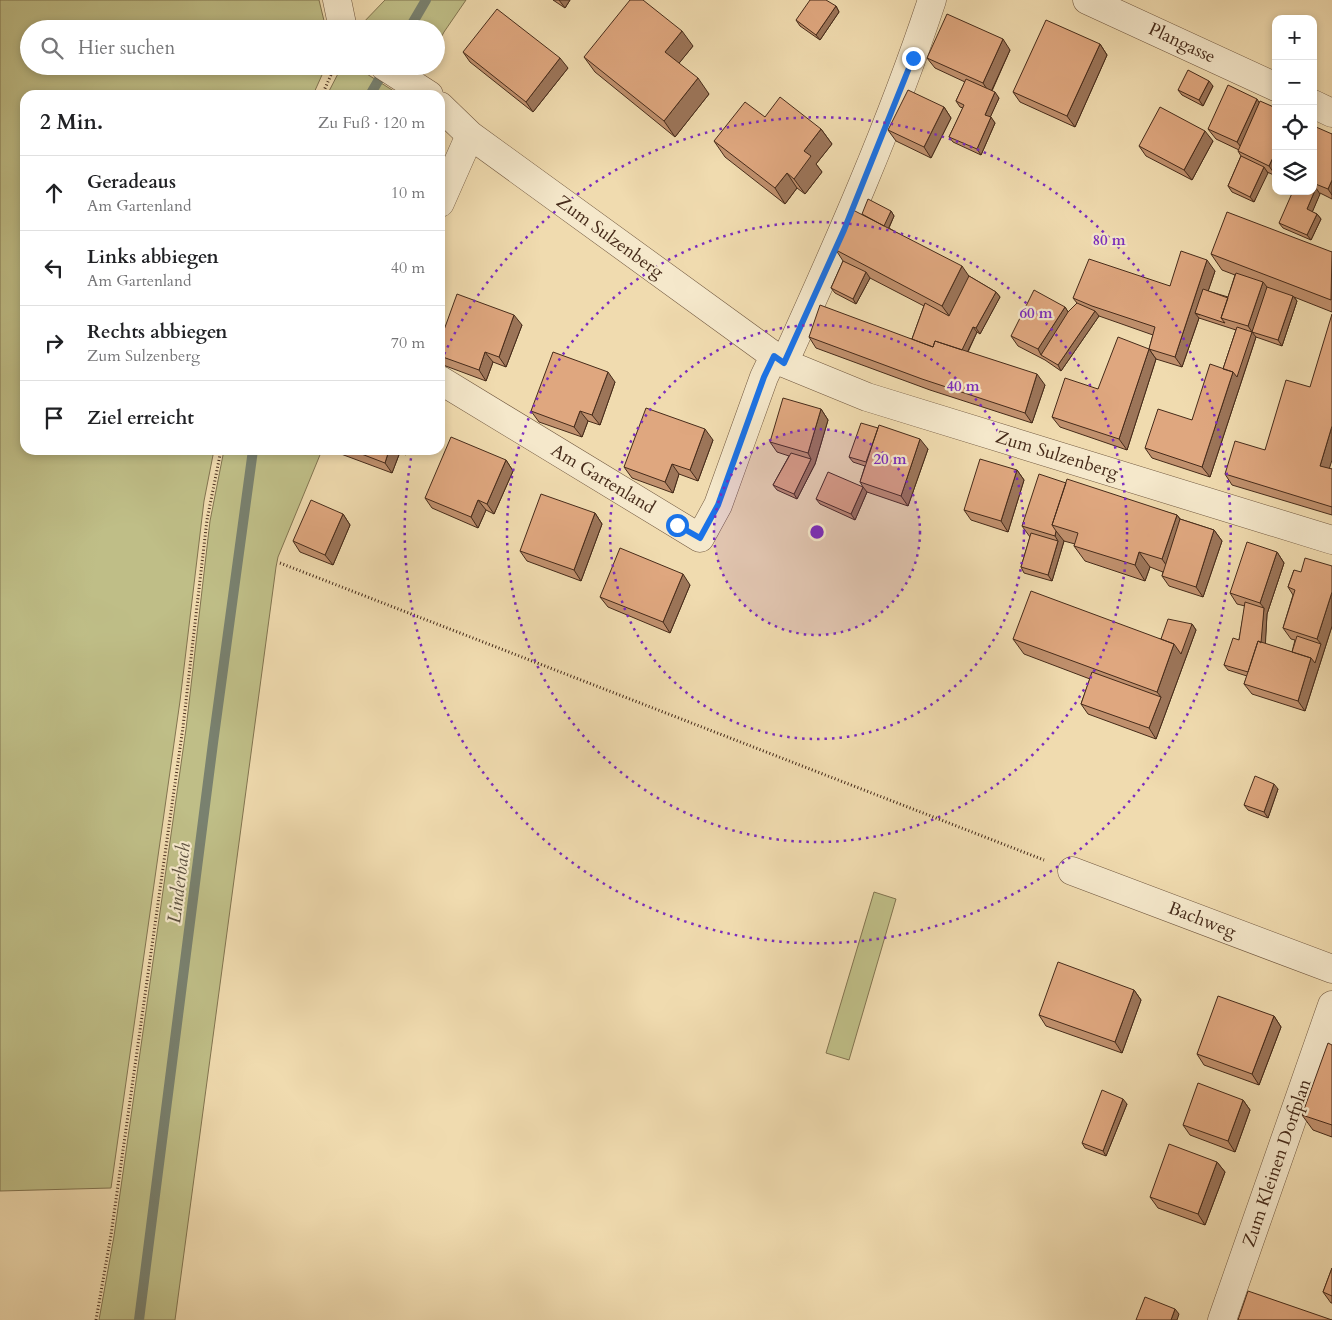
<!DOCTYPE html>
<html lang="de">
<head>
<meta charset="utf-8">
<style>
  body { margin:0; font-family:Cardo,serif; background:#f2f2f2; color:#202124 }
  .controls { position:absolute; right:15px; top:15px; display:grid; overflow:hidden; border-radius:10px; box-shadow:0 2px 8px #0003 }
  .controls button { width:45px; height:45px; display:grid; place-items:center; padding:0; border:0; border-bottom:1px solid #e0e0e0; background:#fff; color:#202124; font:25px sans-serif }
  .stop { position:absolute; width:15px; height:15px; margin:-11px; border:4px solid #1a73e8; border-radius:50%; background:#fff }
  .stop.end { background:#1a73e8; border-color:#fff; box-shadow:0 1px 5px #0008 }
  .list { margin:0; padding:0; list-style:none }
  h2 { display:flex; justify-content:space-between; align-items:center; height:65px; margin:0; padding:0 20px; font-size:21px }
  h2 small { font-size:16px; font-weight:400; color:#757577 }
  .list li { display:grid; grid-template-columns:32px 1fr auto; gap:15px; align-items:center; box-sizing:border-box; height:75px; padding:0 20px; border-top:1px solid #e0e0e0 }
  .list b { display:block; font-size:19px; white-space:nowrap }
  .list p { margin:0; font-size:16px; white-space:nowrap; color:#757577 }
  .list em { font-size:16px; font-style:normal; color:#757577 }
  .icon { flex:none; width:28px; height:28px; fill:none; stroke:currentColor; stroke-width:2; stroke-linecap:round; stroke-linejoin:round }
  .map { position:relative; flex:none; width:1332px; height:1320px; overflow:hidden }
  .search { position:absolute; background:#fff; box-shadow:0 2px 8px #0003; left:20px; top:20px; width:425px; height:55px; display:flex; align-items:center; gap:12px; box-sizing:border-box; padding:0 18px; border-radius:28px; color:#757577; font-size:19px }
  .panel { position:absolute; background:#fff; box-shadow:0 2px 8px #0003; left:20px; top:90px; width:425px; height:365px; border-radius:15px }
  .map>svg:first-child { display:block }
  .green { fill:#bfbe87; stroke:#827450 }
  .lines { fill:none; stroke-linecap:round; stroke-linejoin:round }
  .stream { stroke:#79816f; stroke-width:10 }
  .minor-casing { stroke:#70573f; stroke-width:29 }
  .path { stroke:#462b1a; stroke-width:3; stroke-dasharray:1 2.5; stroke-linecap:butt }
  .minor { stroke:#f5e8cb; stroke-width:28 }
  .wall { fill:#c0906d; stroke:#462b1a }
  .shaded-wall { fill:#9c7559; stroke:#462b1a }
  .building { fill:#dfa77f; stroke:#462b1a }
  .route { stroke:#1a73e8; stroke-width:6 }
  .ring { fill:none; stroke:#7b2cbf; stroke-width:2.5; stroke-dasharray:2.5 5 }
  .labels { text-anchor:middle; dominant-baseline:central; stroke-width:4.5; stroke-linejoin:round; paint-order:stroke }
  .street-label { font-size:18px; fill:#462b1a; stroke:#f5e8cb }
  .water-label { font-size:19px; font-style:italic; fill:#5b4f3e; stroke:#f5e8cb }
  .centre { fill:#7b2cbf; stroke:#f5e8cb; stroke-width:2.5 }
  .ring-label { font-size:15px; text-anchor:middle; font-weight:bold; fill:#7b2cbf; stroke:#f5e8cb; stroke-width:4.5; stroke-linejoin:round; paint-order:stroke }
</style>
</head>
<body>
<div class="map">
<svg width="1332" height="1320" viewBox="0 0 1332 1320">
  <rect width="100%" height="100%" fill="#f0dbaf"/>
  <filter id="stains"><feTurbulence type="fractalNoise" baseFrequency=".004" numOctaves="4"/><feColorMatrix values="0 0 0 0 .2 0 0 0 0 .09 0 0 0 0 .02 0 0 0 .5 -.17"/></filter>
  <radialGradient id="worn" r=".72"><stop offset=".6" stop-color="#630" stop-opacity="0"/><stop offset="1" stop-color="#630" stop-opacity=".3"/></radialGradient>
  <path class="green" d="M0 0H319L326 29H29V66H326L313 95H25V450H214L204 501 180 701 111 1188 0 1191Z
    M385 0H466L444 32 436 47V29H363L360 26Z
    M342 66H352L359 69 400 95H327Z
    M224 450H322L278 557 276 567 175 1320H99L114 1236 186 729 210 521Z
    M874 892 896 899 849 1060 826 1053Z"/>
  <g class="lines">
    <path class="stream" d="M409 29 426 0
      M370 95 385 69
      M139 1320 213 743 253 450"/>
    <g class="minor-casing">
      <path id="minor" d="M337 0 343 29
        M1087 0 1276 87
        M384 66 429 95
        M1313 104 1332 113
        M440 106 470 135 784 363 867 397 1332 540
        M440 203 470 135
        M784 363C838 244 891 124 932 0
        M440 380 700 538 718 505 764 377 774 356
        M1072 871 1332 969
        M1222 1320 1332 1005"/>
    </g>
    <path class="path" d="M322 95 335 66
      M280 563 1044 860
      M96 1320 111 1235 183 727 207 520 221 450"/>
    <use href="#minor" class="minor"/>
  </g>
  <path class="wall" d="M553 0H570L565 8Z
    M836 6 839 12 820 40 800 26 796 20Z
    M1100 44 1107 55 1075 127 1020 102 1013 92Z
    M693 46 679 63 709 94 675 137 595 72 584 57Z
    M1010 50 992 91 999 98 990 117 995 123 981 155 953 142 949 137 963 108 960 107 956 101 965 82 935 68 927 58Z
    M463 52 568 68 533 112 470 62Z
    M1213 86 1203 106 1182 95 1178 90Z
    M1260 103 1276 108V176L1267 172 1254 202 1232 192 1228 186 1241 156 1238 151 1239 150 1216 139 1208 129Z
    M944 107 951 118 931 158 896 141 888 130Z
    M765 117 821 129 832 144 816 164 822 172 805 194 797 188 785 204 725 157 714 141Z
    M1313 133 1332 134V199L1320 193 1312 212 1317 214 1321 219 1311 240 1283 228 1279 223 1313 191Z
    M1213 141 1192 180 1146 156 1139 146Z
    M891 211 894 216 889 228 969 276 996 292 1000 297 980 334 977 332 968 352 1045 385 1032 423 930 390 816 348 809 337 912 339 924 306 870 278 856 304 835 293 831 288 843 261 836 250 862 214Z
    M1332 252V312L1294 297 1297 301 1282 346 1256 337 1210 477 1152 458 1145 448 1192 420 1223 369 1236 330 1199 318 1182 367 1156 359 1149 349 1153 335 1099 316 1061 371 1045 360 1018 346 1011 336 1065 307 1068 312 1077 303 1073 298 1170 286 1215 271 1208 291 1228 297 1235 275 1222 270 1211 254Z
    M522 325 506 367 493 362 486 381 443 365 440 361V341Z
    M1156 359 1127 450 1060 427 1052 417 1098 389Z
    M615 382 600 425 588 421 582 437 539 422 531 411Z
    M1310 387 1329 469H1332V515L1232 485 1225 474 1265 450Z
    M821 409 828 420 815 464 797 499 777 490 773 485 789 456 777 452 770 442Z
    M713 440 698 481 679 474 673 493 632 478 624 467Z
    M928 449 908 506 867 492 855 520 820 504 816 499 863 487 860 482 865 466 853 462 849 457Z
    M338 450H407L406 455 400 452 392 473 341 454Z
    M506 460 513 471 494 514 486 510 478 528 432 508 425 498Z
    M1017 470 1024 480 1008 532 971 520 964 510Z
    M1066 483 1177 515 1180 519 1214 530 1222 541 1203 597 1169 586 1162 576 1163 572 1150 567 1145 581 1085 561 1074 546 1075 544 1064 541 1052 581 1024 573 1021 567 1030 537 1022 526Z
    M595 513 602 524 581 581 527 561 520 551Z
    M343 514 350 525 333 565 300 552 293 541Z
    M1277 552 1284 563 1267 614 1265 644 1292 652 1295 640 1291 639 1283 628 1293 595 1288 587 1294 570 1332 626 1305 711 1252 694 1244 684 1247 676 1228 670 1224 665 1239 640 1245 606 1237 604 1230 593Z
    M690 585 670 633 608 607 600 597Z
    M1192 624 1196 630 1156 739 1088 714 1081 704 1090 679 1024 654 1013 639H1161Z
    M1278 789 1268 818 1248 810 1244 805Z
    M1134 990 1141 1000 1122 1053 1046 1026 1039 1015Z
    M1274 1016 1281 1027 1259 1085 1204 1065 1197 1054Z
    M1332 1045V1137L1313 1130 1302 1115Z
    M1243 1100 1250 1110 1235 1152 1190 1135 1183 1125Z
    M1127 1104 1106 1156 1085 1148 1082 1143Z
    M1217 1162 1225 1172 1205 1225 1158 1208 1150 1197Z
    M1332 1268V1303H1331L1323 1292Z"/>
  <path class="shaded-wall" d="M559 0H570L565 8Z
    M836 6 839 12 820 40 816 35Z
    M682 31 693 46 676 67 665 52Z
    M1003 39 1010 50 990 94 983 83Z
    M1100 44 1107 55 1075 127 1067 116Z
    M560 58 568 68 533 112 526 102Z
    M698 78 709 94 675 137 664 121Z
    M1209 81 1213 86 1203 106 1199 100Z
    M995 92 999 98 989 120 985 115Z
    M1257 99 1264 110 1245 152 1237 142Z
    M944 107 951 118 931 158 924 147Z
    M991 117 995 123 981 155 977 149Z
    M821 129 832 144 816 164 822 172 805 194 794 179 804 151Z
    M1205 131 1213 141 1192 180 1184 170Z
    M1276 151V176L1269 166Z
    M1264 167 1268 173 1254 202 1250 197Z
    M787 173 797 188 785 204 775 188Z
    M1332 180V195L1328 189Z
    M1316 188 1320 194 1311 215 1307 209Z
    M891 211 894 216 885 236 881 230Z
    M1317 214 1321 219 1311 240 1307 235Z
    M1207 260 1215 271 1200 315 1195 313 1199 318 1182 367 1175 357Z
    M962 266 973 282 953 321 942 306Z
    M866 272 870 278 856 304 853 299Z
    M1263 282 1271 292 1252 332 1248 326Z
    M996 292 1000 297 980 334 976 328Z
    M1293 296 1297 301 1282 346 1278 340Z
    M1065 307 1072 318 1041 355 1038 349Z
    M1095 311 1099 316 1061 371 1058 365Z
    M514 315 522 325 506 367 499 357Z
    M973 327 977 332 964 359 960 353Z
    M1252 332 1256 337 1210 477 1202 467 1233 372Z
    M1149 349 1156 359 1127 450 1119 439Z
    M485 352 493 362 486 381 479 370Z
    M608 372 615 382 600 425 592 415Z
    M1037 374 1045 385 1032 423 1025 413Z
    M821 409 828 420 815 464 797 499 794 494 811 459 808 453Z
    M580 411 588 421 582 437 574 427Z
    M1332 426V460L1327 476 1320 466Z
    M705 429 713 440 698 481 690 470Z
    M920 439 928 449 908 506 901 496Z
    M389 450H398L400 452 392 473 385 463Z
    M402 450H407L406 455Z
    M506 460 513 471 494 514 487 504Z
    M672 464 679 474 673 493 665 482Z
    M1017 470 1024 480 1008 532 1001 521Z
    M863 487 867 492 855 520 851 514Z
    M478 500 486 510 478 528 471 517Z
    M595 513 602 524 581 581 574 570Z
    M343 514 350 525 333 565 325 555Z
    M1177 515 1188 530 1173 575 1162 559Z
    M1214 530 1222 541 1203 597 1196 587Z
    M1056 531 1064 541 1052 581 1048 575 1058 541 1055 536Z
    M1139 552 1150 567 1145 581 1135 565Z
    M1277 552 1284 563 1267 614 1265 652 1256 679 1264 608 1260 603Z
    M683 574 690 585 670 633 663 622Z
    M1332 592V626L1305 711 1298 701 1311 658 1321 644 1317 639Z
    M1192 624 1196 630 1156 739 1149 728 1161 697 1157 692 1174 644Z
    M1274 784 1278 789 1268 818 1264 812Z
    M1134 990 1141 1000 1122 1053 1115 1042Z
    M1274 1016 1281 1027 1259 1085 1252 1074Z
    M1123 1099 1127 1104 1106 1156 1103 1151Z
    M1243 1100 1250 1110 1235 1152 1228 1141Z
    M1217 1162 1225 1172 1205 1225 1198 1214Z
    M1175 1309 1179 1314 1177 1320H1171Z"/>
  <path class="building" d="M630 0H643L682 31 665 52 698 78 664 121 584 57Z
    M810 0H826L836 6 816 35 796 20Z
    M497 9 560 58 526 102 463 52Z
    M947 14 1003 39 983 83 927 58Z
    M1046 20 1100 44 1067 116 1013 92Z
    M1188 70 1209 81 1199 100 1178 90Z
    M966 79 995 92 985 115 991 117 977 149 949 137 964 105 956 101Z
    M1228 85 1257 99 1237 142 1208 129Z
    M908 90 944 107 924 147 888 130Z
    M780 97 821 129 804 151 811 156 794 179 787 173 775 188 714 141 745 102 765 117Z
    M1260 101 1276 108V151L1269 166 1238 151Z
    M1160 107 1205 131 1184 170 1139 146Z
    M1316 127 1332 134V180L1328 189 1313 183V133Z
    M1241 156 1264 167 1250 197 1228 186Z
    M1313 187 1316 188 1307 209 1317 214 1307 235 1279 223 1293 191H1313Z
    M868 199 891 211 884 226 862 214Z
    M853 210 962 266 942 306 836 250Z
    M1227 212 1332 252 1331 300 1211 254Z
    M1181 251 1207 260 1175 357 1149 349 1155 327 1092 306 1073 298 1089 259 1170 286Z
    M843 261 866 272 853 299 831 288Z
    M1236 273 1263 282 1248 326 1221 318Z
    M969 276 996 292 976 328 973 327 962 350 935 341 933 347 912 339 925 303 949 316Z
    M1267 287 1293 296 1278 340 1252 332Z
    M1203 289 1228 298 1221 318 1225 323 1195 313Z
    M1034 290 1065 307 1038 349 1011 336Z
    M457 294 514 315 499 357 485 352 479 370 440 356V341Z
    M1077 303 1095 311 1058 365 1041 355 1068 312Z
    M820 305 933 347 935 341 1037 374 1025 413 922 379 809 337Z
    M1332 314V426L1320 466 1332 469V507L1225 474 1235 441 1265 450 1286 380 1310 387Z
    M1237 327 1252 332 1237 377 1233 372 1223 369Z
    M1118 337 1149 349 1119 439 1052 417 1065 378 1098 389Z
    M553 352 608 372 592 415 580 411 574 427 531 411Z
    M1210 364 1233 372 1202 467 1145 448 1158 409 1192 420Z
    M783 398 821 409 808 453 770 442Z
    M646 408 705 429 690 470 672 464 665 482 624 467Z
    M861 423 878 428 866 462 849 457Z
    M879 425 920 439 901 496 860 482Z
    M451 437 506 460 487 504 478 500 471 517 425 498Z
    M351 450H389L385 463Z
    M791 453 811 459 794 494 773 485Z
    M980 459 1017 470 1001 521 964 510Z
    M828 472 863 487 851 514 816 499Z
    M1039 474 1066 483 1052 525 1056 531 1055 536 1022 526Z
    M1067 479 1177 515 1162 559 1139 552 1135 565 1074 546 1078 533 1052 525Z
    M541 494 595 513 574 570 520 551Z
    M311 500 343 514 325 555 293 541Z
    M1180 519 1214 530 1196 587 1162 576Z
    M1031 533 1058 541 1048 575 1021 567Z
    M1247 542 1277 552 1260 603 1230 593Z
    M620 548 683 574 663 622 600 597Z
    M1305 558 1332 566V592L1317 639 1283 628 1295 590 1288 587 1294 570 1301 572Z
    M1031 591 1174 644 1157 692 1013 639Z
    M1245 602 1264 608 1261 643 1258 641 1248 672 1224 665 1233 638 1239 640Z
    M1168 619 1192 624 1181 654 1174 644 1161 639Z
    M1297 636 1321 644 1315 663 1311 658 1292 652Z
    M1258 641 1311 658 1298 701 1244 684Z
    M1092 672 1161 697 1149 728 1081 704Z
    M1255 776 1274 784 1264 812 1244 805Z
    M1058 962 1134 990 1115 1042 1039 1015Z
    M1218 996 1274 1016 1252 1074 1197 1054Z
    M1328 1043 1332 1045V1125L1302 1115Z
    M1198 1083 1243 1100 1228 1141 1183 1125Z
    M1102 1090 1123 1099 1103 1151 1082 1143Z
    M1169 1144 1217 1162 1198 1214 1150 1197Z
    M1332 1268V1296L1323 1292Z
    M1248 1291 1332 1320H1238Z
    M1145 1297 1175 1309 1171 1320H1136Z"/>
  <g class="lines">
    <path class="route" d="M677 525 700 538 718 505 764 377 774 356 784 363 844 230 913 58"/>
  </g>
  <circle cx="817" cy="532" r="103" fill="#7b2cbf" fill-opacity=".12"/>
  <g class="ring">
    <circle cx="817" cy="532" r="103"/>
    <circle cx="817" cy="532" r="207"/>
    <circle cx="817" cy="532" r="310"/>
    <path d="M441 361A413 413 0 1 1 412 453"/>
  </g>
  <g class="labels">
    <g class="street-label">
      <text transform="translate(1182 43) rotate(25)">Plangasse</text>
      <text transform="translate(610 237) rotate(36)">Zum Sulzenberg</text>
      <text transform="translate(1057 455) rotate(17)">Zum Sulzenberg</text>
      <text transform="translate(603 479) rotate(31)">Am Gartenland</text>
      <text transform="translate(1202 920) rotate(21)">Bachweg</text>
      <text transform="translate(1277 1163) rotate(-71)">Zum Kleinen Dorfplan</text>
    </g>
    <g class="water-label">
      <text transform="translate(179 883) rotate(-83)">Linderbach</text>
    </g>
  </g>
  <circle cx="817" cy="532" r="8" class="centre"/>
  <g class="ring-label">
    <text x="1109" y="245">80 m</text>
    <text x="1036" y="318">60 m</text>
    <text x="963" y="391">40 m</text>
    <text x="890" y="464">20 m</text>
  </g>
  <rect width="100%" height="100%" filter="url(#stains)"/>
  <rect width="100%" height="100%" fill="url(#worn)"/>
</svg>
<div class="controls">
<button>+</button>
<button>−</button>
<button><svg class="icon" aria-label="locate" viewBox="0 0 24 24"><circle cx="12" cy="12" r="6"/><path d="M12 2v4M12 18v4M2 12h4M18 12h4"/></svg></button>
<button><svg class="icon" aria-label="layers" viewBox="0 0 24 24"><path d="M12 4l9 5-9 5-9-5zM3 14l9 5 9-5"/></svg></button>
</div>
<div class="stop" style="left:677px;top:525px"></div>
<div class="stop end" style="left:913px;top:58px"></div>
<div class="search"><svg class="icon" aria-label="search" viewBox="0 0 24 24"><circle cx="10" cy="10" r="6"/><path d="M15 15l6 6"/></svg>Hier suchen</div>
<section class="panel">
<h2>2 Min.<small>Zu Fuß · 120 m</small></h2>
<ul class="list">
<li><svg class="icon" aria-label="ahead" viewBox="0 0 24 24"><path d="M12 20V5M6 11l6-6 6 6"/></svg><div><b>Geradeaus</b><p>Am Gartenland</p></div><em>10 m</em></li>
<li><svg class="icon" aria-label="left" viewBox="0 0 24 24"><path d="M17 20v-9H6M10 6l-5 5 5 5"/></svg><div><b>Links abbiegen</b><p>Am Gartenland</p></div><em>40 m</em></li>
<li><svg class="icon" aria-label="right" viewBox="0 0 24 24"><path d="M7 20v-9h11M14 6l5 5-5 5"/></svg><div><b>Rechts abbiegen</b><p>Zum Sulzenberg</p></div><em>70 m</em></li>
<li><svg class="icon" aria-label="arrive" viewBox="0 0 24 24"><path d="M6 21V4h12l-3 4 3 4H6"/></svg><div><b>Ziel erreicht</b></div></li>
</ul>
</section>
</div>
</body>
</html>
